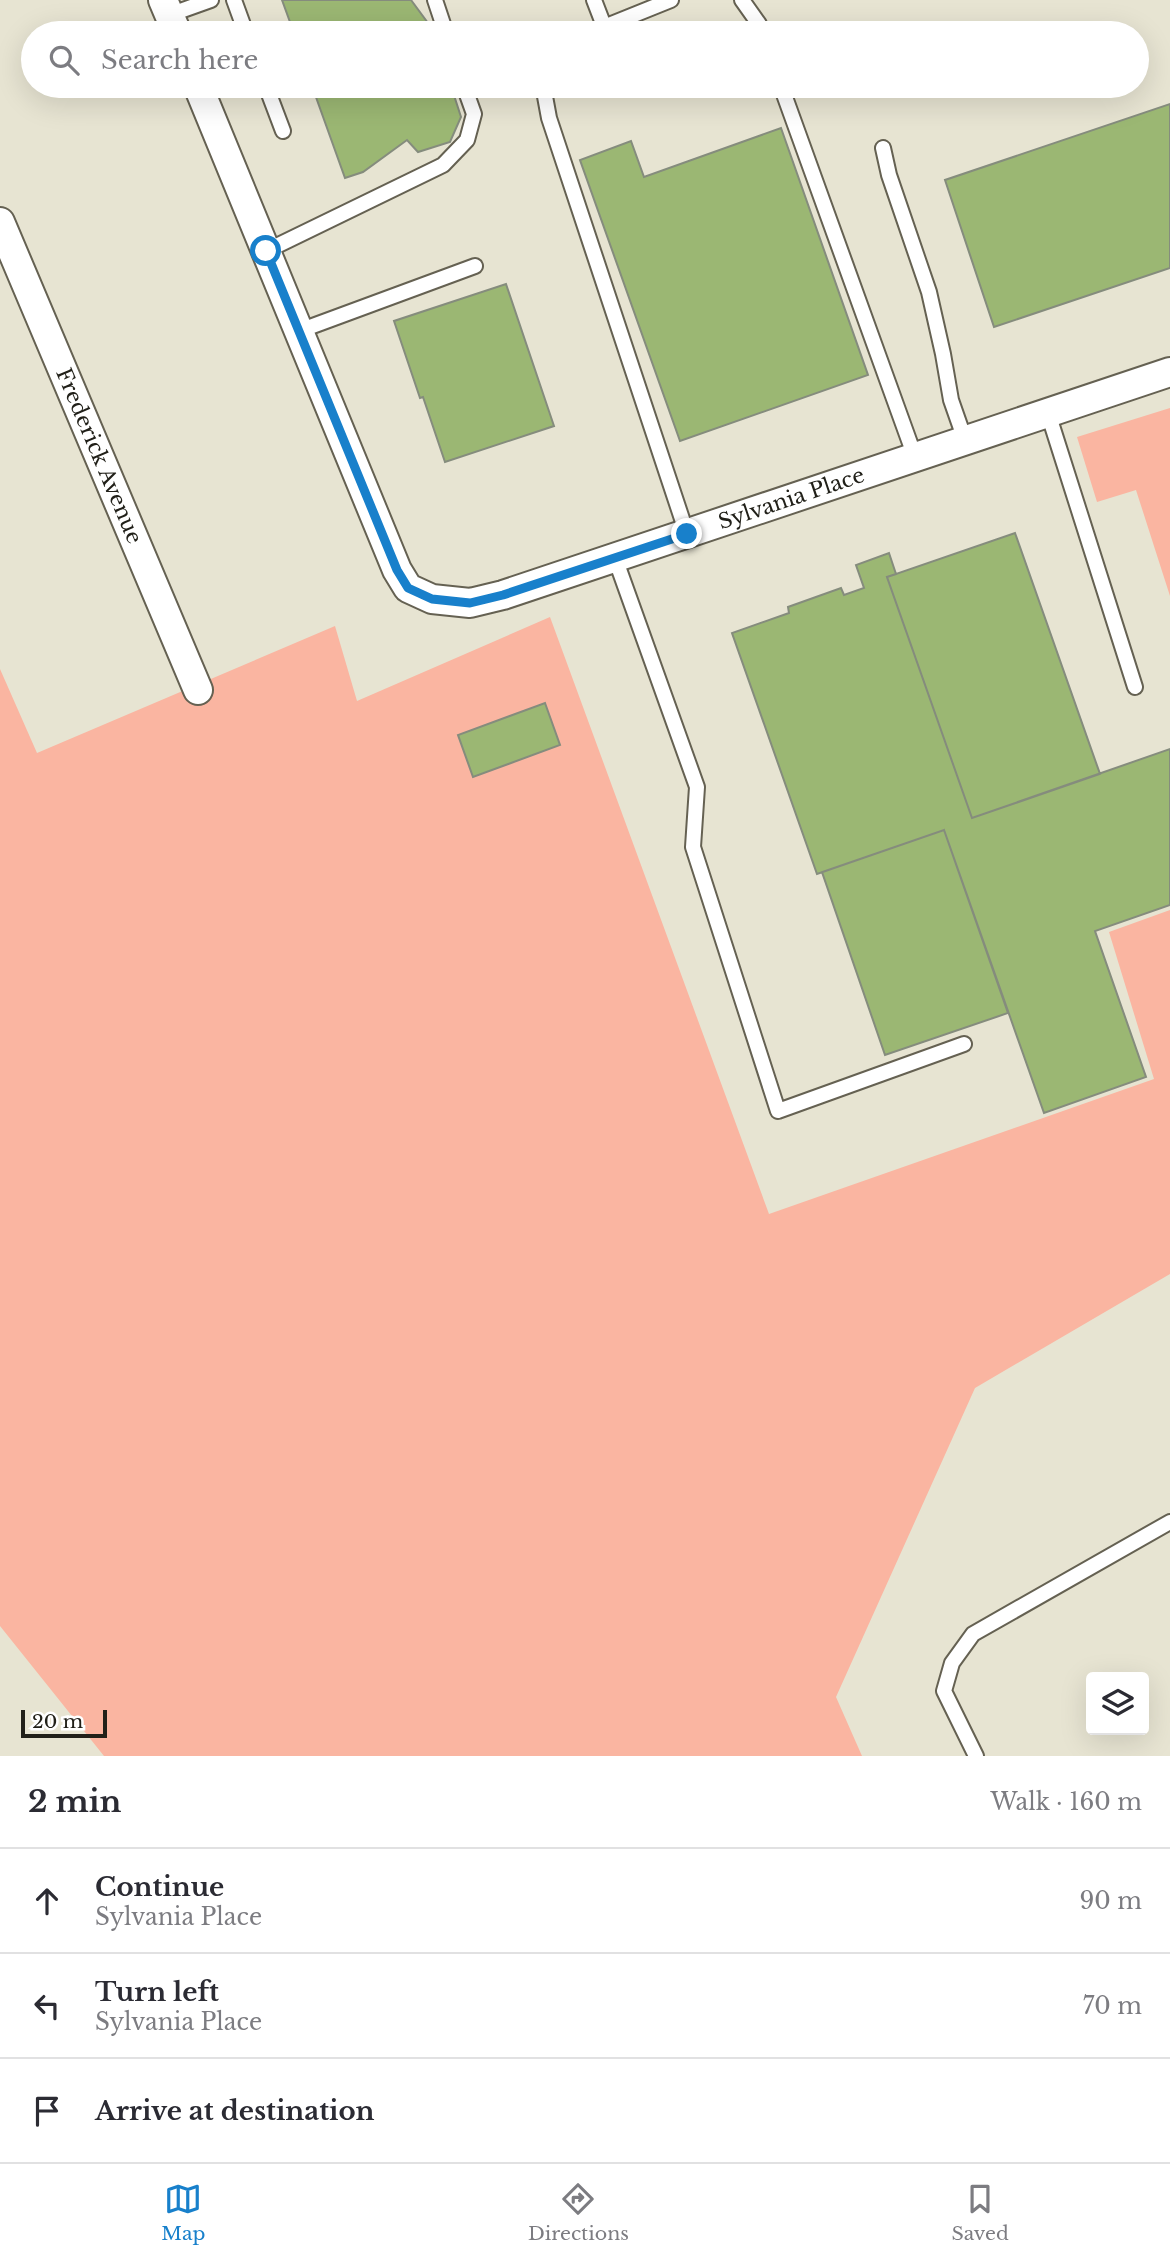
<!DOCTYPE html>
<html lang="en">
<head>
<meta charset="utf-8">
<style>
  body { margin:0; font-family:"Libre Baskerville",serif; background:#f2f2f3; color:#2b2b33 }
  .controls { position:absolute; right:21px; bottom:21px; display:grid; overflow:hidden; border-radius:7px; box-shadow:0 7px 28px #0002 }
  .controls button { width:63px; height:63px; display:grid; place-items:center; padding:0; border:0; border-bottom:2px solid #e1e1e2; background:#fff; color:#2b2b33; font:35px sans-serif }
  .scale { position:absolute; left:21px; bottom:18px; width:86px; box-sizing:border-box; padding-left:7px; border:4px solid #212019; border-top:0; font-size:19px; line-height:24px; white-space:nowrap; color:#212019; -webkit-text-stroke:5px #fff; paint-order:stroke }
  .stop { position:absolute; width:21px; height:21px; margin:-16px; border:5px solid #1880cb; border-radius:50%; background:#fff }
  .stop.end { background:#1880cb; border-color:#fff; box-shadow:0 2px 7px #0008 }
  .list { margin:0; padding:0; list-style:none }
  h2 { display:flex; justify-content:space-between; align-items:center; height:91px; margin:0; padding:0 28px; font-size:30px }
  h2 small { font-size:23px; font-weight:400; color:#7c7c81 }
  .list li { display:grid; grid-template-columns:46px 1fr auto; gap:21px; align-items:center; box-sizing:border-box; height:105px; padding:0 28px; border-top:2px solid #e1e1e2 }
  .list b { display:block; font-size:26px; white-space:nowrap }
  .list p { margin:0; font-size:23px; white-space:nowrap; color:#7c7c81 }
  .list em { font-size:23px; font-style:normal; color:#7c7c81 }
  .icon { flex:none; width:38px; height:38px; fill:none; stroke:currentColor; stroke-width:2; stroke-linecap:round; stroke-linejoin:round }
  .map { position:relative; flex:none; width:1170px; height:1756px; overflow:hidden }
  .search { position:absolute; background:#fff; box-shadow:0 7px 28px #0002; left:21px; right:21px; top:21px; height:77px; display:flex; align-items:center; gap:18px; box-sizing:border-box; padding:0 24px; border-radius:38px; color:#7c7c81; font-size:26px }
  .sheet { height:406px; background:#fff }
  nav { display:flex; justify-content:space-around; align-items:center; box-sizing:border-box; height:98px; border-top:2px solid #e1e1e2; background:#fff; font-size:19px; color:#7c7c81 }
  nav a { display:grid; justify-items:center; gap:4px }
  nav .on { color:#1880cb }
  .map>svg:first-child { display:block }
  .green { fill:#fab5a1 }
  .building { fill:#9bb773; stroke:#858c7d; stroke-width:2 }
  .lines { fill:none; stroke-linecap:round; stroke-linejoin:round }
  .lane-casing { stroke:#656152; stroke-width:18 }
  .street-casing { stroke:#656152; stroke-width:32 }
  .lane { stroke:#fff; stroke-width:14 }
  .street { stroke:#fff; stroke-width:28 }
  .route { stroke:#1880cb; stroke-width:9 }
  .labels { text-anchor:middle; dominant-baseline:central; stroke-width:6; stroke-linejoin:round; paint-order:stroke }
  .street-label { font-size:21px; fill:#212019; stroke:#fff }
</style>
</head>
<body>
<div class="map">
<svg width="1170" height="1756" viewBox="0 0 1170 1756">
  <rect width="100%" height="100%" fill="#e7e4d2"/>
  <path class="green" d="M1170 408V596L1136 490 1097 502 1077 437Z
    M550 617 769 1214 1154 1079 1109 932 1170 910V1274L975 1388 836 1697 862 1756H104L0 1626V669L37 753 335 626 357 701Z"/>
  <path class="building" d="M282 0H411L428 23 418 31 420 33H294Z
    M312 86H451L461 117 450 142 418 152 407 140 363 172 345 178Z
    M1170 104V268L994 327 945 180Z
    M781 128 868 375 680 441 580 160 631 141 644 177Z
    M506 284 554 426 445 462 423 397 420 398 394 321Z
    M1015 533 1100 774 972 818 887 577Z
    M889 553 896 574 887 577 972 818 1170 749V905L1095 931 1146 1077 1044 1113 944 830 817 874 732 633 789 613 788 607 841 588 844 595 864 588 856 565Z
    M545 703 560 745 473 777 458 735Z
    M944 830 1008 1013 885 1055 822 872Z"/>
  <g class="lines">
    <g class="lane-casing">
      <path id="lane" d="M234 0 246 33
        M435 0 446 33
        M594 0 604 26
        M742 0 759 24 762 33
        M169 15 211 0
        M589 33 671 0
        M266 86 283 131
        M546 86 544 91 549 118 687 534
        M781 86 915 457
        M883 148 889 175 929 292 943 354 951 400 965 440
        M266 251 443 165 467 140 474 114 464 86
        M299 331 475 266
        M1048 413 1135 687
        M615 558 697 787 693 847 778 1111 964 1044
        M976 1756 944 1691 952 1663 973 1634 1170 1522"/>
    </g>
    <g class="street-casing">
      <g id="street">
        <path d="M163 0 177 33"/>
        <path id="s1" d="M198 86 397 570 408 588 432 599 470 603 503 595 1170 372"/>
        <path id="s2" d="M0 222 198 690"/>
      </g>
    </g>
    <use href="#lane" class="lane"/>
    <use href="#street" class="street"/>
  </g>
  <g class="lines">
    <path class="route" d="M266 251 397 570 408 588 432 599 470 603 503 595 687 534"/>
  </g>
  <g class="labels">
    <g class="street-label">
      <text stroke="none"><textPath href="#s2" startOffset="254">Frederick Avenue</textPath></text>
      <text stroke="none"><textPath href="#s1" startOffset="947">Sylvania Place</textPath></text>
    </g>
  </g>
</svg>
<div class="controls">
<button><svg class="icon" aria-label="layers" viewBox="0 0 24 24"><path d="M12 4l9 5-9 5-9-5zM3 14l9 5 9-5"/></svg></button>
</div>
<div class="scale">20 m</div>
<div class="stop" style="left:266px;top:251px"></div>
<div class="stop end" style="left:687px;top:534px"></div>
<div class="search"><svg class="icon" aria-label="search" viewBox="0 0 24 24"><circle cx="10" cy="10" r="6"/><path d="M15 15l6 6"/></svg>Search here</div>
</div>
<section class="sheet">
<h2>2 min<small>Walk · 160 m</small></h2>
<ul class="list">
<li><svg class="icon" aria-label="ahead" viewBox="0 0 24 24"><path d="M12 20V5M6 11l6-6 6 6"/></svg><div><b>Continue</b><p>Sylvania Place</p></div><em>90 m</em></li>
<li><svg class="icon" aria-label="left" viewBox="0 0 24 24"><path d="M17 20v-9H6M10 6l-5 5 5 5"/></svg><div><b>Turn left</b><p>Sylvania Place</p></div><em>70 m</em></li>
<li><svg class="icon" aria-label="arrive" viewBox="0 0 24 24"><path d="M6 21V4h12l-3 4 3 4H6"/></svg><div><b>Arrive at destination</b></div></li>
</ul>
</section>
<nav>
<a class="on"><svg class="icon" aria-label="map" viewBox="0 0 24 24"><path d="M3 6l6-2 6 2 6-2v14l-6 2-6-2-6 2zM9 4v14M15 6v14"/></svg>Map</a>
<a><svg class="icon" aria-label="directions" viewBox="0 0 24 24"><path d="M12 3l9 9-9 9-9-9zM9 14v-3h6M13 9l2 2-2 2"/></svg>Directions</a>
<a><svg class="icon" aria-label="saved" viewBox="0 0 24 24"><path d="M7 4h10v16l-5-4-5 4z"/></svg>Saved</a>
</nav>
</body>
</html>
